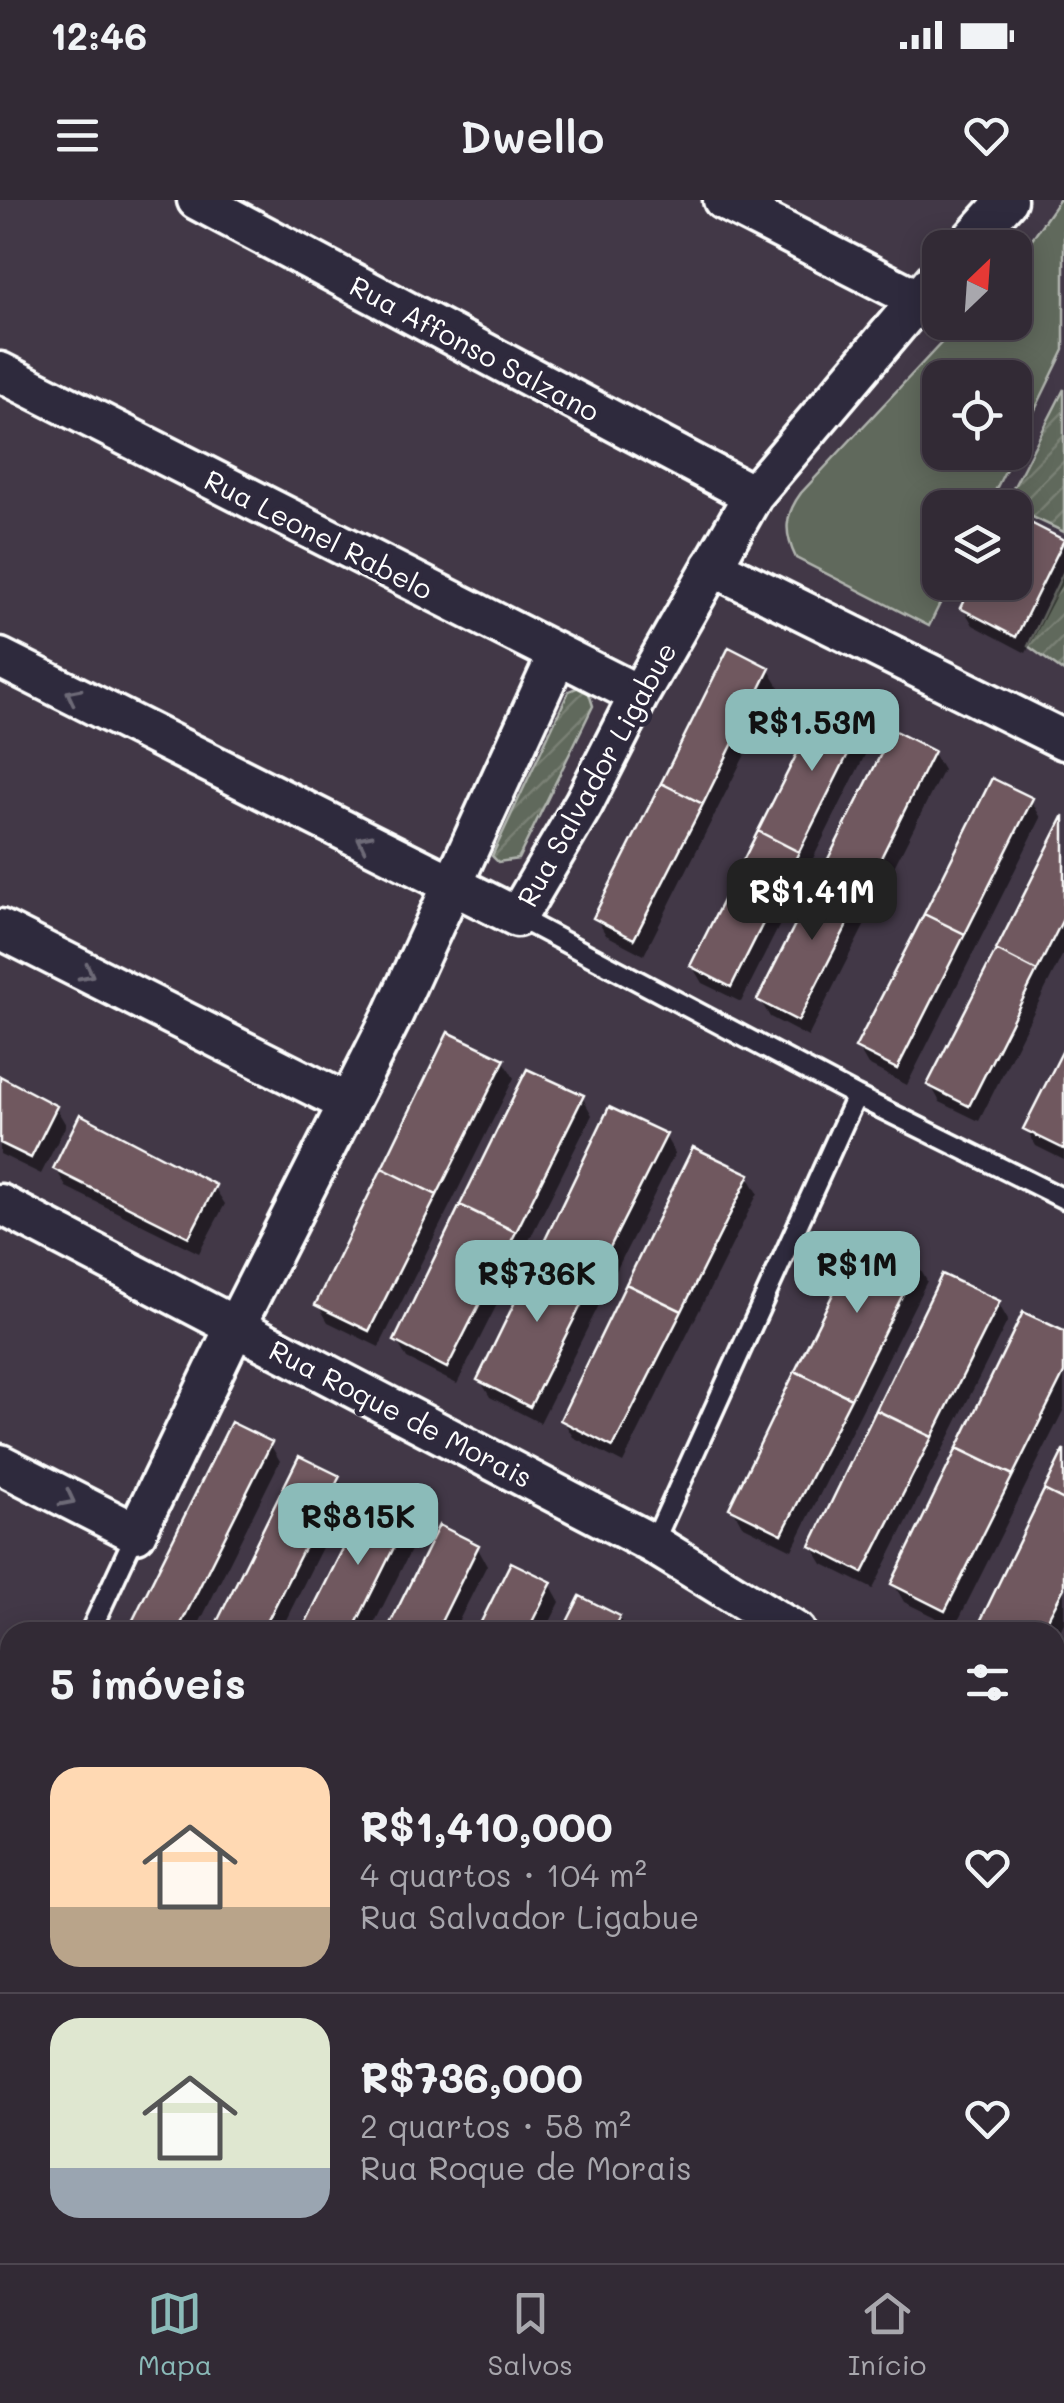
<!DOCTYPE html>
<html lang="pt">
<meta charset="utf-8">
<style>
:root{--surface:#322a35;--page:#3d3641;--text:#f1f3f6;--muted:#a8a7ad;--line:#4d4650;--accent:#8bbbb9}
body{margin:0;font-family:Mali,sans-serif;background:var(--page);color:var(--text);height:100vh;display:flex;flex-direction:column;font-size:38px;white-space:nowrap}
*{box-sizing:border-box;margin:0}
p{font-size:32px;color:var(--muted)}
.icon{flex:none;width:55px;height:55px;fill:none;stroke:currentColor;stroke-width:2;stroke-linecap:round;stroke-linejoin:round}
.map{position:relative;flex:1;overflow:hidden}
.side{position:absolute;left:0px;top:1422px;width:1065px;height:642px;display:flex;flex-direction:column;background:var(--surface);border-radius:30px 30px 0 0;box-shadow:0 5px 25px #0003,0 0 0 2px var(--line)}
.side>*{flex:none}
.needle{width:65px;rotate:25deg}
.buttons{position:absolute;left:922px;top:30px;display:grid;gap:20px}
.buttons a{display:grid;place-items:center;width:110px;height:110px;border-radius:20px;background:var(--surface);box-shadow:0 5px 25px #0003,0 0 0 2px var(--line);font-size:50px}
.price{position:absolute;translate:-50% -85px;padding:0 22px;border-radius:20px;background:var(--accent);color:#111;font-size:32px;line-height:65px;filter:drop-shadow(0 2px 5px #0008)}
.price::after{content:'';position:absolute;left:50%;top:60px;width:30px;height:22px;margin-left:-15px;background:inherit;clip-path:polygon(0 0,100% 0,50% 100%)}
.price.current{background:#222;color:#fff}
ul{padding:0;list-style:none}
li{display:flex;align-items:center;gap:30px;height:250px;padding:0 50px}
li+li{border-top:2px solid var(--line)}
li span{display:grid;place-items:center;flex:none;width:280px;height:200px;border-radius:30px;color:#555}
li>.icon{margin-inline-start:auto}
span .icon{width:120px;height:120px;fill:#fffc;stroke-width:1}
li b{font-size:42px}
h2{display:flex;justify-content:space-between;align-items:center;height:120px;padding:0 50px;font-size:42px}
.status{display:flex;justify-content:space-between;align-items:center;height:70px;padding:0 50px;background:var(--surface);direction:ltr}
.status svg{height:28px;fill:currentColor}
header{display:flex;justify-content:space-between;align-items:center;height:130px;padding:0 50px;background:var(--surface);font-size:45px;font-weight:600}
.menu{display:flex;justify-content:space-around;align-items:center;height:140px;border-top:2px solid var(--line);background:var(--surface);font-size:28px;color:var(--muted)}
.menu a{display:grid;justify-items:center;gap:5px}
.menu .current{color:var(--accent)}
.map>svg:first-child{display:block}
.park{fill:#61695c;stroke:#b0b4ae;stroke-width:2.5}
.garden{fill:url(#garden-furrows);stroke:#b0b4ae;stroke-width:2.5}
.shadow{fill:#0007}
.building{fill:#6f595e;stroke:#fff;stroke-width:2.5}
.lines{fill:none;stroke-linecap:round;stroke-linejoin:round}
.lane-casing{stroke:#fff;stroke-width:25}
.street-casing{stroke:#fff;stroke-width:45}
.secondary-casing{stroke:#fff;stroke-width:60}
.lane{stroke:#2f2a3d;stroke-width:18}
.street{stroke:#2f2a3d;stroke-width:38}
.secondary{stroke:#2f2a3d;stroke-width:52}
.oneway{stroke:#6d6a77}
.labels{text-anchor:middle;dominant-baseline:central;stroke-width:9;stroke-linejoin:round;paint-order:stroke}
.street-label{font-size:28px;fill:#fff;stroke:#2f2a3d}
</style>
<div class="status"><b>12:46</b><svg viewBox="0 0 49 12"><path d="M0 12V9h3v3zM5 12V6h3v6zM10 12V3h3v9zM15 12V0h3v12zM26 1h20v11H26zM47 4h2v5h-2z"/></svg></div>
<header><svg class="icon" aria-label="menu" viewBox="0 0 24 24"><path d="M4 6h16M4 12h16M4 18h16"/></svg>Dwello<svg class="icon" aria-label="heart" viewBox="0 0 24 24"><path d="M12 20l-8-8c-3-5 5-10 8-4 3-6 11-1 8 4z"/></svg></header>
<div class="map">
<svg width="1064" height="2063" viewBox="0 0 1064 2063">
<defs>
<pattern id="garden-furrows" width="10" height="10" patternUnits="userSpaceOnUse" patternTransform="scale(2.5)"><rect width="10" height="10" fill="#61695c"/><path d="M-1 1l2-2M0 10L10 0M9 11l2-2" fill="none" stroke="#798074"/></pattern>
</defs>
<rect width="100%" height="100%" fill="#423847"/>
<filter id="ink" filterUnits="userSpaceOnUse"><feTurbulence type="fractalNoise" baseFrequency=".01" numOctaves="2"/><feDisplacementMap in="SourceGraphic" scale="20" xChannelSelector="R" yChannelSelector="G"/><feConvolveMatrix kernelMatrix="1 2 1 2 8 2 1 2 1" color-interpolation-filters="sRGB"/></filter>
<g filter="url(#ink)">
<path class="park" d="M1059 0H1064V150L1015 251V178H940V252L1014 253 987 307 940 308V382L950 383 929 426 796 358C784 333 784 316 801 293L960 123 1015 122V63Z"/>
<path class="garden" d="M1064 189V332L1005 304Z
M1064 371V472L1028 446Z
M586 484 593 506 518 659 498 662 492 656 569 491Z"/>
<path class="shadow" d="M1015 317 1064 342V380L1026 453 973 425 963 408 1015 382Z
M769 470 779 487 644 755 606 735 596 718Z
M865 518 875 535 741 802 702 783 692 766Z
M933 553 943 570 808 837 770 817 760 800Z
M1031 600 1041 618 907 885 868 865 858 848Z
M1064 620V752L979 921 940 902 930 884Z
M1064 853V960L1036 946 1026 928Z
M504 861 514 878 379 1147 328 1122 318 1105Z
M0 879 56 908 66 925 41 974 0 954Z
M582 897 592 915 457 1184 407 1159 397 1141Z
M665 936 675 953 540 1223 490 1197 480 1180Z
M56 969 214 987 225 1004 199 1053 66 987Z
M748 976 758 993 623 1263 573 1237 563 1220Z
M917 1064 927 1081 792 1350 742 1325 732 1307Z
M998 1103 1008 1120 873 1389 823 1364 812 1346Z
M1064 1134V1209L955 1427 904 1402 894 1384Z
M232 1225 270 1244 280 1261 195 1432H129Z
M1064 1255V1423L1055 1441V1432H985L981 1426Z
M300 1259 338 1278 348 1295 280 1432H214Z
M372 1296 409 1314 420 1332 370 1432H304Z
M440 1329 477 1347 487 1365 453 1432H388Z
M512 1366 550 1384 560 1402 545 1432H479Z
M581 1400 619 1418 627 1432H565Z
M1064 1459V1546L1055 1541V1478Z"/>
<path class="building" d="M1015 315 1064 340 1016 437 960 408 973 382H1015Z
M729 447 770 468 703 604 661 583Z
M826 496 867 516 799 652 758 631Z
M893 530 934 551 867 686 825 665Z
M992 578 1033 598 965 734 924 714Z
M661 583 703 604 634 739 593 718Z
M1064 615V717L1037 771 996 750Z
M758 631 799 652 731 787 690 766Z
M825 665 867 686 798 821 757 800Z
M924 714 965 734 897 869 855 848Z
M996 750 1037 771 969 906 927 885Z
M448 832 505 859 437 995 382 968Z
M1064 848V949L1023 929Z
M527 869 584 895 516 1032 460 1005Z
M0 876 57 906 31 958 0 943Z
M609 907 667 934 598 1071 543 1044Z
M80 914 216 985 189 1037 53 969Z
M693 947 750 974 682 1111 626 1084Z
M382 968 437 995 369 1131 315 1105Z
M460 1005 516 1032 447 1168 394 1141Z
M862 1035 919 1062 851 1198 795 1171Z
M543 1044 598 1071 530 1207 477 1180Z
M942 1074 1000 1101 932 1237 876 1210Z
M626 1084 682 1111 613 1247 560 1220Z
M1023 1112 1064 1131V1173L1013 1275 957 1248Z
M795 1171 851 1198 782 1334 729 1308Z
M876 1210 932 1237 863 1373 810 1346Z
M231 1222 272 1242 177 1432H127Z
M957 1248 1013 1275 945 1411 891 1384Z
M1064 1249V1300L1044 1290Z
M299 1256 340 1276 262 1432H212Z
M1044 1290 1064 1300V1388L1041 1432H991L978 1426Z
M371 1293 411 1313 352 1432H301Z
M439 1325 479 1345 436 1432H386Z
M511 1362 552 1382 527 1432H476Z
M580 1396 620 1416 612 1432H562Z
M1064 1454V1535L1055 1530V1472Z"/>
<g class="lines">
<defs>
<path id="lane" d="M517 717 856 896 1064 999
M653 1344 856 896
M90 1432 136 1333"/>
<path id="street" d="M197 0 753 295
M723 0 917 99
M964 48 1007 0
M0 172 639 495
M712 366 1064 540
M0 458 517 717 584 603 639 495 753 295 940 74
M0 729 347 903
M0 1004 653 1344 796 1432
M0 1264 136 1333 235 1127 393 815 557 456
M1055 1603 1064 1609
M32 2063 37 2055
M417 2063V2055"/>
<path id="secondary" d="M0 1790 10 1795
M516 2055 532 2063"/>
</defs>
<use href="#lane" class="lane-casing"/>
<use href="#street" class="street-casing"/>
<use href="#secondary" class="secondary-casing"/>
<use href="#lane" class="lane"/>
<use href="#street" class="street"/>
<use href="#secondary" class="secondary"/>
</g>
<defs><path id="oneway-chevron" d="M-2-3.5L2.5 0L-2 3.5" fill="none" stroke-width="1.6" stroke-linecap="round" stroke-linejoin="round" transform="scale(2.5)"/></defs>
<g class="oneway">
<use href="#oneway-chevron" transform="translate(73 495) rotate(-153)"/>
<use href="#oneway-chevron" transform="translate(364 641) rotate(-153)"/>
<use href="#oneway-chevron" transform="translate(87 773) rotate(27)"/>
<use href="#oneway-chevron" transform="translate(68 1299) rotate(27)"/>
</g>
</g>
<g class="labels">
<g class="street-label">
<text transform="translate(475 148) rotate(28)">Rua Affonso Salzano</text>
<text transform="translate(319 334) rotate(27)">Rua Leonel Rabelo</text>
<text transform="translate(596 574) rotate(-61)">Rua Salvador Ligabue</text>
<text transform="translate(401 1213) rotate(27)">Rua Roque de Morais</text>
</g>
</g>
</svg>
<div class="buttons">
<a><svg class="needle" viewBox="-14 -14 28 28"><path d="M0-13l5 13h-10z" fill="#e53935"/><path d="M0 13l5-13h-10z" fill="#a8a7ad"/></svg></a>
<a><svg class="icon" aria-label="locate" viewBox="0 0 24 24"><circle cx="12" cy="12" r="6"/><path d="M12 2v4M12 18v4M2 12h4M18 12h4"/></svg></a>
<a><svg class="icon" aria-label="layers" viewBox="0 0 24 24"><path d="M12 4l9 5-9 5-9-5zM3 14l9 5 9-5"/></svg></a>
</div>
<b class="price" style="left:812px;top:574px">R$1.53M</b>
<b class="price current" style="left:812px;top:743px">R$1.41M</b>
<b class="price" style="left:857px;top:1116px">R$1M</b>
<b class="price" style="left:537px;top:1125px">R$736K</b>
<b class="price" style="left:358px;top:1368px">R$815K</b>
<section class="side">
<h2>5 imóveis<svg class="icon" aria-label="filters" viewBox="0 0 24 24"><path d="M4 7h16M4 17h16"/><circle cx="9" cy="7" r="2"/><circle cx="15" cy="17" r="2"/></svg></h2>
<ul>
<li><span style="background:linear-gradient(#ffd9b3 70%,#b9a48a 0)"><svg class="icon" aria-label="home" viewBox="0 0 24 24"><path d="M3 11l9-7 9 7M6 9v11h12V9"/></svg></span><div><b>R$1,410,000</b><p>4 quartos · 104 m²</p><p>Rua Salvador Ligabue</p></div><svg class="icon" aria-label="heart" viewBox="0 0 24 24"><path d="M12 20l-8-8c-3-5 5-10 8-4 3-6 11-1 8 4z"/></svg></li>
<li><span style="background:linear-gradient(#dfe7d0 75%,#9aa5b1 0)"><svg class="icon" aria-label="home" viewBox="0 0 24 24"><path d="M3 11l9-7 9 7M6 9v11h12V9"/></svg></span><div><b>R$736,000</b><p>2 quartos · 58 m²</p><p>Rua Roque de Morais</p></div><svg class="icon" aria-label="heart" viewBox="0 0 24 24"><path d="M12 20l-8-8c-3-5 5-10 8-4 3-6 11-1 8 4z"/></svg></li>
</ul>
</section>
</div>
<nav class="menu">
<a class="current"><svg class="icon" aria-label="map" viewBox="0 0 24 24"><path d="M3 6l6-2 6 2 6-2v14l-6 2-6-2-6 2zM9 4v14M15 6v14"/></svg>Mapa</a>
<a><svg class="icon" aria-label="saved" viewBox="0 0 24 24"><path d="M7 4h10v16l-5-4-5 4z"/></svg>Salvos</a>
<a><svg class="icon" aria-label="home" viewBox="0 0 24 24"><path d="M3 11l9-7 9 7M6 9v11h12V9"/></svg>Início</a>
</nav>
